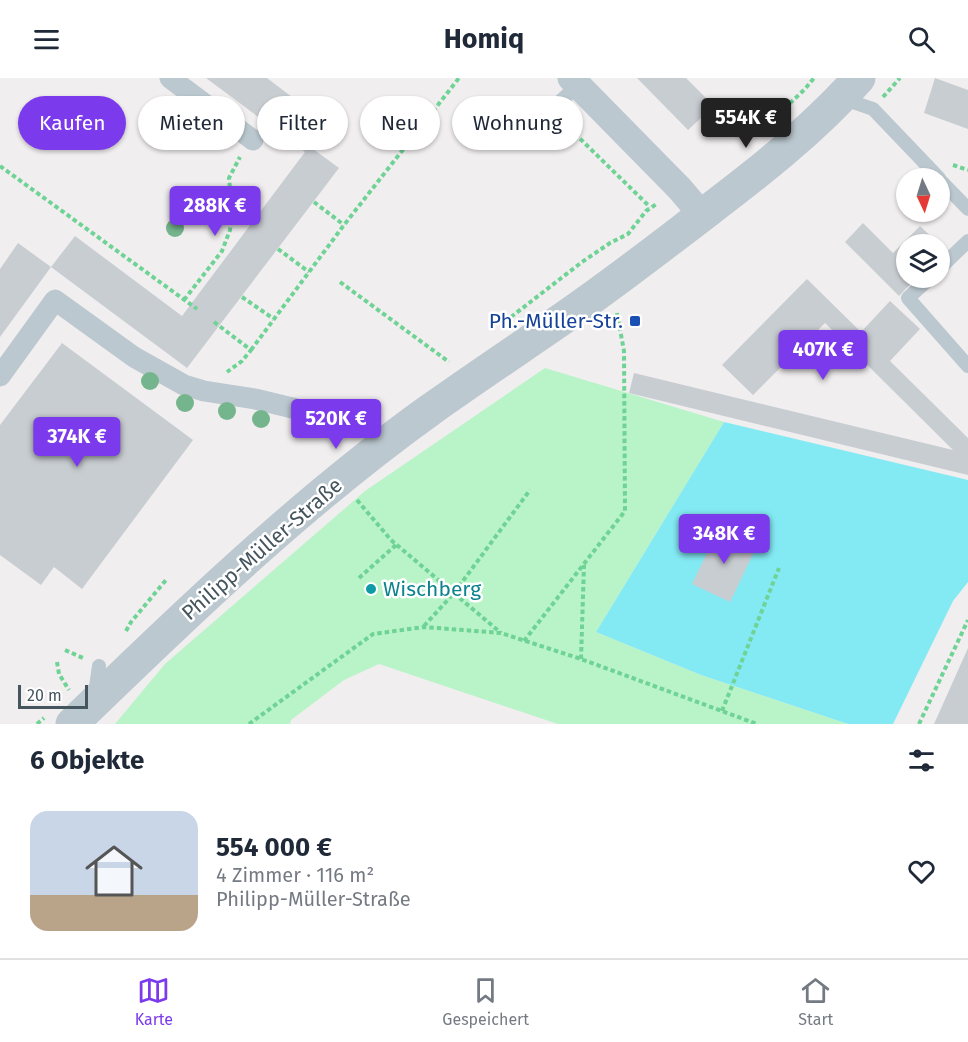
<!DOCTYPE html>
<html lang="de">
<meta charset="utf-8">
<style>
:root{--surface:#fff;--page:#f2f2f3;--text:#1f2937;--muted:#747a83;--line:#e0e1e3;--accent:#7c3aed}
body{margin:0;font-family:"Fira Sans",sans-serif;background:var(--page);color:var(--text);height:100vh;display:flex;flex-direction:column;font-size:22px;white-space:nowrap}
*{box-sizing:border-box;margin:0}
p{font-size:20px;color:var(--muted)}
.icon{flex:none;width:33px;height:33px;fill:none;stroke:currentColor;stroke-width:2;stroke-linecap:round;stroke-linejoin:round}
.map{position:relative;height:646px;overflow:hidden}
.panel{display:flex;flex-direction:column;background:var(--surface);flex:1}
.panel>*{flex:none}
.guide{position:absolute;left:18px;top:18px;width:600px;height:54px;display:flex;gap:12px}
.needle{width:39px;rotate:176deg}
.fabs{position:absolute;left:896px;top:90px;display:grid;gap:12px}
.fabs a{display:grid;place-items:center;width:54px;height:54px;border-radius:50%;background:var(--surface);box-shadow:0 2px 4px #0004;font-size:30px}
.scale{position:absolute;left:18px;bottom:15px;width:70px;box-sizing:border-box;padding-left:6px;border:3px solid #45555e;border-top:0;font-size:16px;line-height:21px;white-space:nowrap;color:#45555e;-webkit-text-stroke:4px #fff;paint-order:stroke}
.price{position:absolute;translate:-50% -51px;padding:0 14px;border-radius:6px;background:var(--accent);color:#fff;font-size:20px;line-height:39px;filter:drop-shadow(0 2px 3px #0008)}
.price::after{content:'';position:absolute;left:50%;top:36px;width:18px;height:14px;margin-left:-9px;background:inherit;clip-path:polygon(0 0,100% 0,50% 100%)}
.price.current{background:#222;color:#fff}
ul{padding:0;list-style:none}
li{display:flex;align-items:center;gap:18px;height:150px;padding:0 30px}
li span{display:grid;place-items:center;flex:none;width:168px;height:120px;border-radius:18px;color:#555}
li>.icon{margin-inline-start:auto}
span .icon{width:72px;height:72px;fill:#fffc;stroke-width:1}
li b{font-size:26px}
h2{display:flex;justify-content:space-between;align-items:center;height:72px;padding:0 30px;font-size:26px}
.pill{padding:0 21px;border-radius:27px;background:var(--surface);box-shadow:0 2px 4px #0004;font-size:21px;line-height:54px}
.pill.current{background:var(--accent);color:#fff}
header{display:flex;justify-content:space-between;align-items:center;height:78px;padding:0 30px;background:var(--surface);font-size:27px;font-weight:700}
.tab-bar{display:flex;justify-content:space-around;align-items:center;height:84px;border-top:2px solid var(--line);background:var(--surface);font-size:16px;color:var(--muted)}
.tab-bar a{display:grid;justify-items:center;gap:3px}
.tab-bar .current{color:var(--accent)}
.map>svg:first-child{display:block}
.green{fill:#b9f3c8}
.water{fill:#83eaf3}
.building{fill:#c8cdd2}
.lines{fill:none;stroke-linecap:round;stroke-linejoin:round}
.path{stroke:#6ed395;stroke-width:4;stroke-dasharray:4.5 3;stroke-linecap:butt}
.service{stroke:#bbc8cf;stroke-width:14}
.pedestrian{stroke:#bbc8cf;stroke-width:21}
.minor{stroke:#bbc8cf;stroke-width:27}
.tertiary{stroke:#bbc8cf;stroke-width:33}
.tree{fill:#75b58d}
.transit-dot{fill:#1a4fb4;stroke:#fff;stroke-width:2}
.culture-dot{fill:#0f9aa8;stroke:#fff;stroke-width:2}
.labels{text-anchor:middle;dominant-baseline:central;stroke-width:5;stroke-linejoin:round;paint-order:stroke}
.transit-label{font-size:21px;fill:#164399;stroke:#fff;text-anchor:end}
.street-label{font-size:21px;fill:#45555e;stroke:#fff}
.culture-label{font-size:21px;fill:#0d838f;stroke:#fff;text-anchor:start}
</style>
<header><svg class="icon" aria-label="menu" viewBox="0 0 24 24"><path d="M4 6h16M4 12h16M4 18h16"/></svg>Homiq<svg class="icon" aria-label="search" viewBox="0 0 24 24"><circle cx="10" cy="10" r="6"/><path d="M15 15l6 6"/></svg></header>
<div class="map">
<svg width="968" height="646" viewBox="0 0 968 646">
<rect width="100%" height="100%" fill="#f1eeef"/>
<path class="green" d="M545 290 724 344 596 554 701 597 848 646H558L379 586 344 602 291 642 290 646H115L165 586 365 413Z"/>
<path class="water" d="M724 344 968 402V504L953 523 893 646H848L701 597 596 554Z"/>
<path class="building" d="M206 0H267L326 45 309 68 339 90 187 290 51 189 75 158 182 238 305 74Z
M637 0H686L714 28 688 52Z
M935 0 968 12V51L924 35Z
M863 145 893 175 920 148 939 166H906V200H916L899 218 845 164Z
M18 165 51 189 0 259V191Z
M807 201 861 254 890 223 920 251 890 283 968 360V397L629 315 634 295 953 372 825 245 753 317 722 287Z
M62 265 193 362 82 511 54 489 41 507 0 477V347Z
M719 450 757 468 730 524 692 506Z
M968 570V646H934Z"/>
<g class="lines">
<path class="path" d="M883 19 900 0
M564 45 650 129
M768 46 805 11 814 0
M953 87 968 92
M0 88 197 231
M314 124 344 147
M278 171 309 194
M340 204 449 284
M242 219 274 241
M184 222 222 173 230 152 232 132 229 100 240 79
M511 239 582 184 610 165 628 156 646 133 658 125
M214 244 251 272 242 283 227 294
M251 272 344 147 459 0
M357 422 391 462 501 555
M359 500 397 466
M424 548 454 515 530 412
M126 553 131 544 166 502
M524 563 625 433 624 273 617 235
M65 572 83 580
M581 581 584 487
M57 584 59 596 69 612
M722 633 779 490
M37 646 44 640
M249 646 373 556 424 549 501 555 581 581 757 646
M919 646 968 542"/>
<path class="service" d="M841 20 873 31 939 100
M526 60 551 32 578 7
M939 101 968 131
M939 191 968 163
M930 200 908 220 968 288
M95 616 99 588"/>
<path class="pedestrian" d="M170 0 253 62
M0 298 55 222 134 279 184 307 204 313 255 321 309 334"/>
<path class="minor" d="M571 0 680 111 702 137"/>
<path class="tertiary" d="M72 646C184 537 303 423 430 332 475 300 520 270 565 239 613 206 659 170 705 135 759 94 814 51 859 0"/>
</g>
<g class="tree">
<circle cx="239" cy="118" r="9"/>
<circle cx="175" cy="150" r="9"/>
<circle cx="150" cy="303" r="9"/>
<circle cx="185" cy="325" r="9"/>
<circle cx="227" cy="333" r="9"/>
<circle cx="261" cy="341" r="9"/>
</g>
<rect class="transit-dot" x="629" y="237" width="12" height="12" rx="3"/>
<circle class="culture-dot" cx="371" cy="511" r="6"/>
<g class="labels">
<g class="transit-label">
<text x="623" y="243">Ph.-Müller-Str.</text>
</g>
<g class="street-label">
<text transform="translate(262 471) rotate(-41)">Philipp-Müller-Straße</text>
</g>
<g class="culture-label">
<text x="383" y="511">Wischberg</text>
</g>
</g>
</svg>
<div class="fabs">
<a><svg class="needle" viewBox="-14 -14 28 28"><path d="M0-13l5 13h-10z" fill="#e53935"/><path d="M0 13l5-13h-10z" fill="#747a83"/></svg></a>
<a><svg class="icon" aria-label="layers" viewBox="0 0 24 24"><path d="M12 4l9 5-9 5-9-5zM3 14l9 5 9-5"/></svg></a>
</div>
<div class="scale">20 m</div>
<b class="price current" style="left:746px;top:71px">554K €</b>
<b class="price" style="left:215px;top:159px">288K €</b>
<b class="price" style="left:823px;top:303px">407K €</b>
<b class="price" style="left:336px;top:372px">520K €</b>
<b class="price" style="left:77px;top:390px">374K €</b>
<b class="price" style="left:724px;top:487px">348K €</b>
<div class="guide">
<a class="pill current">Kaufen</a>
<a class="pill">Mieten</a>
<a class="pill">Filter</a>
<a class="pill">Neu</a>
<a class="pill">Wohnung</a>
</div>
</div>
<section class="panel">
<h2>6 Objekte<svg class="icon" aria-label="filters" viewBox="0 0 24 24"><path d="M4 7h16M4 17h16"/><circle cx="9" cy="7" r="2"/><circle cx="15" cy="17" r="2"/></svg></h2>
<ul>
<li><span style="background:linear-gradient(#c9d6e8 70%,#b9a48a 0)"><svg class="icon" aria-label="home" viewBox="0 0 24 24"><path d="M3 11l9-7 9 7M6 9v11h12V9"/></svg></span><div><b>554 000 €</b><p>4 Zimmer · 116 m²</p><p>Philipp-Müller-Straße</p></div><svg class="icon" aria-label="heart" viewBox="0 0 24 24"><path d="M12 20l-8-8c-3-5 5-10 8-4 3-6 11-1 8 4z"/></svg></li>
</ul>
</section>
<nav class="tab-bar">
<a class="current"><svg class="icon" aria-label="map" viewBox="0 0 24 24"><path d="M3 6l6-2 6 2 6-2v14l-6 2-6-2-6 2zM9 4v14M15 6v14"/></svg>Karte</a>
<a><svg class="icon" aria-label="saved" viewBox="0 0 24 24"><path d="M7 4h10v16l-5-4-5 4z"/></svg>Gespeichert</a>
<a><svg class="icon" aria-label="home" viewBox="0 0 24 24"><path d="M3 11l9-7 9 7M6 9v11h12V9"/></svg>Start</a>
</nav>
